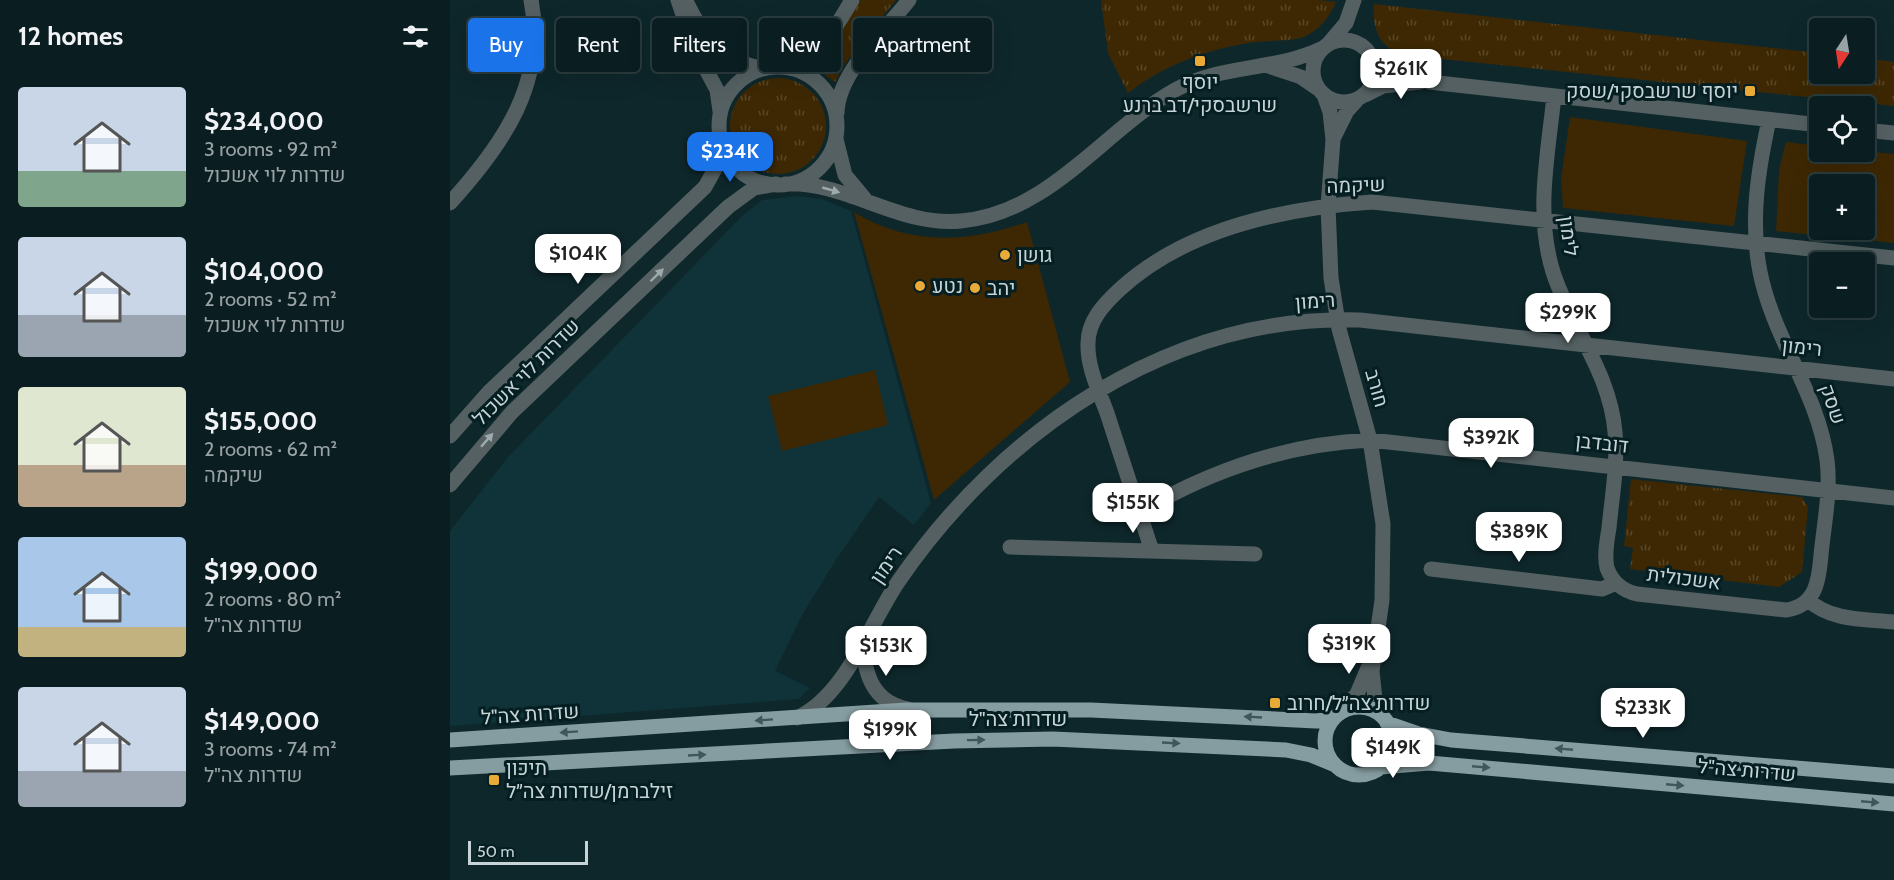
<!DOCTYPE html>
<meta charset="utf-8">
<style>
:root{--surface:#0a1d20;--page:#132629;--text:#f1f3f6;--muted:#99a2a5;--line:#2a3b3e;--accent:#1a73e8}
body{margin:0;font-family:Cabin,Heebo,sans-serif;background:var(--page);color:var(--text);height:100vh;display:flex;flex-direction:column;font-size:22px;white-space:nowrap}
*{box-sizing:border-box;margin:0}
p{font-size:20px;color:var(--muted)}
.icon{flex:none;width:33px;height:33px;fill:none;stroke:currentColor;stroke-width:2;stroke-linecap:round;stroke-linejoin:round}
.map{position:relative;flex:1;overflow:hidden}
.panel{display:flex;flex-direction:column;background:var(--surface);width:450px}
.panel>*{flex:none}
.guide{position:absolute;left:18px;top:18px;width:570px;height:54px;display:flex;gap:12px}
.needle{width:39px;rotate:192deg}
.controls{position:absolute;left:1359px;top:18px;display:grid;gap:12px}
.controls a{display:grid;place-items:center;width:66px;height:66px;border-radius:6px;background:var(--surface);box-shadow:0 6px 24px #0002,0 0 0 2px var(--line);font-size:30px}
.scale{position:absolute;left:18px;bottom:15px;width:120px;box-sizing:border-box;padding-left:6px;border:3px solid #c6d4d7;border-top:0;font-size:16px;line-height:21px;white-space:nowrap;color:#c6d4d7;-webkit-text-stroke:4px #041e21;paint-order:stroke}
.price{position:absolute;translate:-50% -51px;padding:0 14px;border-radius:12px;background:#fff;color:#222;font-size:20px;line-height:39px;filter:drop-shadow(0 2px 3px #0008)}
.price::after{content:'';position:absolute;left:50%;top:36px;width:18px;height:14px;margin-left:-9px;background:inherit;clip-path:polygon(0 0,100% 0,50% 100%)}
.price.current{background:var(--accent);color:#fff}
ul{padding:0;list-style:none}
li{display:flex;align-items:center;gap:18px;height:150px;padding:0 18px}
li span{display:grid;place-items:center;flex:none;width:168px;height:120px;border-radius:6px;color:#555}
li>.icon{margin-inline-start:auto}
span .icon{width:72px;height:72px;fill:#fffc;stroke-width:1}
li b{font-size:26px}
h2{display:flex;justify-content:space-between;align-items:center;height:72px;padding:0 18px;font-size:26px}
.chip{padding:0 21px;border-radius:6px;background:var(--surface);box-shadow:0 6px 24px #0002,0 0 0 2px var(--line);font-size:21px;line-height:54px}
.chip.current{background:var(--accent);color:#fff}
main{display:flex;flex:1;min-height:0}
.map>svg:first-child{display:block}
.built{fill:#0f3339}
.green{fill:#3d2803;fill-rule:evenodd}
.park{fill:url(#park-tufts)}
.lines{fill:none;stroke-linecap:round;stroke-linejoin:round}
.minor{stroke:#546062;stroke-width:15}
.major{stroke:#859ca0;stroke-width:15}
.oneway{fill:#9eabae}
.oneway2{fill:#3e575a}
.poi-dot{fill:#e9aa38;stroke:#041e21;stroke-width:2}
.labels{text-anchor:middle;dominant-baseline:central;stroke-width:6;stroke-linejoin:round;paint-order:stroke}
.poi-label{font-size:20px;fill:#c6d4d7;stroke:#041e21;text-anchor:start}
.street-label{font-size:20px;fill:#c6d4d7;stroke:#041e21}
</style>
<main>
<section class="panel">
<h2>12 homes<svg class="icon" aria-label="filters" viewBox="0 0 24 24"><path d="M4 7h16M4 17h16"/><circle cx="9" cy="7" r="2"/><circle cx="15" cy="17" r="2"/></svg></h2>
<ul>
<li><span style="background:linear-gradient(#c9d6e8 70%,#7fa58c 0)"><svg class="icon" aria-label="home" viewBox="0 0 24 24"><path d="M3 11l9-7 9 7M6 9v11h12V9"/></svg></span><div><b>$234,000</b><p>3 rooms · 92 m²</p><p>שדרות לוי אשכול</p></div></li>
<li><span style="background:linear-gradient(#c9d6e8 65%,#9aa5b1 0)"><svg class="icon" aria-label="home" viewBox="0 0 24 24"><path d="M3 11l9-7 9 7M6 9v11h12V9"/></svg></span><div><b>$104,000</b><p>2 rooms · 52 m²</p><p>שדרות לוי אשכול</p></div></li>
<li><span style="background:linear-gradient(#dfe7d0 65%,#b9a48a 0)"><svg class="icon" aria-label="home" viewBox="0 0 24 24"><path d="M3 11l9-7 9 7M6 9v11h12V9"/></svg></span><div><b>$155,000</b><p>2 rooms · 62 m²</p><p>שיקמה</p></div></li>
<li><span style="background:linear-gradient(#a9c7e8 75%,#c2b280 0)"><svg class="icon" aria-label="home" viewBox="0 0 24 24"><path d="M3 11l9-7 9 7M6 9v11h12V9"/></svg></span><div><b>$199,000</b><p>2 rooms · 80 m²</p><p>שדרות צה&quot;ל</p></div></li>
<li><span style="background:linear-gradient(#c9d6e8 70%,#9aa5b1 0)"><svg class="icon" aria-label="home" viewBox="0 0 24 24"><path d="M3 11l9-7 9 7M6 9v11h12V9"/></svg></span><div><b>$149,000</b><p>3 rooms · 74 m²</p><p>שדרות צה&quot;ל</p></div></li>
</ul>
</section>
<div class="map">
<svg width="1444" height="880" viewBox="0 0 1444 880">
<defs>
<pattern id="park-tufts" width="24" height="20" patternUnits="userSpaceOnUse" patternTransform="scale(1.5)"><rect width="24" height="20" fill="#3d2803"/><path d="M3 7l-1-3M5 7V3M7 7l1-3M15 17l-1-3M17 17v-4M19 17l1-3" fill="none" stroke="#584627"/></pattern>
</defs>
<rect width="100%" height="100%" fill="#0e272b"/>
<path class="built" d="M349 196 372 199 401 211 481 503 464 525 429 497 384 563 352 615 325 671 360 688 349 699 0 726V531L58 457 292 216 312 200Z"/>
<path class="green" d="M1120 117 1297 141 1284 226 1113 208 1111 179Z
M1336 142 1369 146 1370 152 1415 151 1444 154V243L1326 231 1329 170ZM1370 184H1414V230H1370Z
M404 212C459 246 518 243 577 222L620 382 484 500Z
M425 370 438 425 332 451 318 396Z"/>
<path class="park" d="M411 0H446L394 65 385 82 361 65 376 54Z
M651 0H869L886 2C879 17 871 28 856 36 843 42 820 40 805 42 758 49 716 64 678 93L658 53Z
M924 4 1369 53 1370 74H1414L1415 58 1444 62V106L954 55C929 48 922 28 924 4Z
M280 126a48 48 0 1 1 96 0a48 48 0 1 1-96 0Z
M1181 479 1352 497 1358 507 1352 572 1329 587 1180 569 1183 548 1174 546Z"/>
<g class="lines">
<path class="minor" d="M228 0 244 47 267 90 270 111
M236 1C252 36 274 61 313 69
M863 71a31 31 0 1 1 62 0a31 31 0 1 1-62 0Z
M879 43 896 23 904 0
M920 54 937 68 979 82 1370 125
M334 67C369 61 385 28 402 0
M821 67 851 77 867 88
M269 126a59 59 0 1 1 118 0a59 59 0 1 1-118 0Z
M874 95 880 112 883 140 878 206 881 278 889 329 920 440 933 524 932 600 922 671 925 699 934 718
M915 95 933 86 970 82
M1104 96C1098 154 1085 214 1103 272 1121 328 1160 372 1165 432 1168 464 1162 496 1159 528 1157 540 1154 556 1157 568 1162 582 1173 591 1187 594L1336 610C1366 606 1369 580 1371 555 1374 524 1381 491 1377 460 1368 393 1323 338 1310 272 1300 221 1308 170 1319 120
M387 113C388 72 435 31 459 0
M1414 130 1444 133
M884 137 897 111 907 100
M386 139 395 175 415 199
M335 184C397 181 448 227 511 221 600 213 653 131 725 90 774 63 823 72 873 48
M0 203C53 145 97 82 81 0
M0 436 39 392 255 187 266 167 271 138
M0 485 62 412 278 207 304 188 326 184
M690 512C761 470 837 444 920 440L1444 498
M560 547 805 554
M702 551C687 505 672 459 657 413 649 391 637 367 638 343 638 321 654 304 669 290 736 228 834 208 922 202L1444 258
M981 569 1152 589 1166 583
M1358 600C1381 621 1414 619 1444 622
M412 642C415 674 422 702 458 709
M890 713 907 694 918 668
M347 718C396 695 419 625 448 582 552 430 720 314 910 320L1444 379"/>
<path class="major" d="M875 741a34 34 0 1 1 68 0a34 34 0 1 1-68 0Z
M937 723 969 734 1001 740 1444 776
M0 740 456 710H641L866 721 882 719
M931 767 979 763 1444 804
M0 768 504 741 603 739 836 750 861 755 883 764"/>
</g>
<defs><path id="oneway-solid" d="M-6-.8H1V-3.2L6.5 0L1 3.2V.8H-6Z" transform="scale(1.5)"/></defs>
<g class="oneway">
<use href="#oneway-solid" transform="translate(381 190) rotate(16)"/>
<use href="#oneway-solid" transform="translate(207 275) rotate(-44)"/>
<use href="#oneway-solid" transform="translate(37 440) rotate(-49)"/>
</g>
<g class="oneway2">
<use href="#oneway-solid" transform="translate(803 717) rotate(-177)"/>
<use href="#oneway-solid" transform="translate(314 720) rotate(176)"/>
<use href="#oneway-solid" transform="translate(119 732) rotate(176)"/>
<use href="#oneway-solid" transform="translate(526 740) rotate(-1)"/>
<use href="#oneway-solid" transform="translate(721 743) rotate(3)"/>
<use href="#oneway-solid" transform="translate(1114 749) rotate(-175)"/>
<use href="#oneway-solid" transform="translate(247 755) rotate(-3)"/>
<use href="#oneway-solid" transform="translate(1031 767) rotate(5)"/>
<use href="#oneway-solid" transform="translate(1225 785) rotate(5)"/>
<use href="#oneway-solid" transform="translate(1420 802) rotate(5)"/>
</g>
<g class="poi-dot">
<rect x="744" y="55" width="12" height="12" rx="3"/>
<rect x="1294" y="85" width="12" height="12" rx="3"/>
<circle cx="555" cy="255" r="6"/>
<circle cx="470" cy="286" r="6"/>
<circle cx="525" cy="288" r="6"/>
<rect x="819" y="697" width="12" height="12" rx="3"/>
<rect x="38" y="774" width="12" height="12" rx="3"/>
</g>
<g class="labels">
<g class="poi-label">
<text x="750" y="82" text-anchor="middle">יוסף<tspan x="750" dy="23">שרשבסקי/דב ברנע</tspan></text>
<text x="1288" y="91" text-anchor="end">יוסף שרשבסקי/שסק</text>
<text x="567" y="255">גושן</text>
<text x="482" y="286">נטע</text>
<text x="537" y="288">יהב</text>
<text x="837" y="703">שדרות צה״ל/חרוב</text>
<text x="56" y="768">תיכון<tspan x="56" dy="23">זילברמן/שדרות צה״ל</tspan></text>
</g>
<g class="street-label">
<text transform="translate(906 185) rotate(-2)">שיקמה</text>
<text transform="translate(1119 236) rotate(82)">לימון</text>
<text transform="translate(865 301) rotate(-4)">רימון</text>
<text transform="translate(1352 347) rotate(6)">רימון</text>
<text transform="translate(76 372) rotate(-45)">שדרות לוי אשכול</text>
<text transform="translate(927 388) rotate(74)">חורב</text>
<text transform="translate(1383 404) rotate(71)">שסק</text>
<text transform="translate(1152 443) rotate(6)">דובדבן</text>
<text transform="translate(436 565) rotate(-56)">רימון</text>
<text transform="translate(1234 578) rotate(7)">אשכולית</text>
<text transform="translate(80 714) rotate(-4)">שדרות צה"ל</text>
<text x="568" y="719">שדרות צה"ל</text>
<text transform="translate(1297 770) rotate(5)">שדרות צה"ל</text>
</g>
</g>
</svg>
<div class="controls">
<a><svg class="needle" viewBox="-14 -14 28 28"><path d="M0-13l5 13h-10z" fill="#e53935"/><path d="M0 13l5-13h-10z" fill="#99a2a5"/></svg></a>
<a><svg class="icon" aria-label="locate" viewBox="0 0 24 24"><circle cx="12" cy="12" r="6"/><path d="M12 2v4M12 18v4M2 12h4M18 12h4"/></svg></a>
<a>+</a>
<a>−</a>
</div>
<div class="scale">50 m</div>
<b class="price" style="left:951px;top:100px">$261K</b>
<b class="price current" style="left:280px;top:183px">$234K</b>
<b class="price" style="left:128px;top:285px">$104K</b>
<b class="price" style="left:1118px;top:344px">$299K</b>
<b class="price" style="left:1041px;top:469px">$392K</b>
<b class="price" style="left:683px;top:534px">$155K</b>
<b class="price" style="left:1069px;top:563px">$389K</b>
<b class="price" style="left:899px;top:675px">$319K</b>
<b class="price" style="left:436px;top:677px">$153K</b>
<b class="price" style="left:1193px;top:739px">$233K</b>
<b class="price" style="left:440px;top:761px">$199K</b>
<b class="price" style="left:943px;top:779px">$149K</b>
<div class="guide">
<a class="chip current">Buy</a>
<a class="chip">Rent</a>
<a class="chip">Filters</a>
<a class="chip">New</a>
<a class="chip">Apartment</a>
</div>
</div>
</main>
